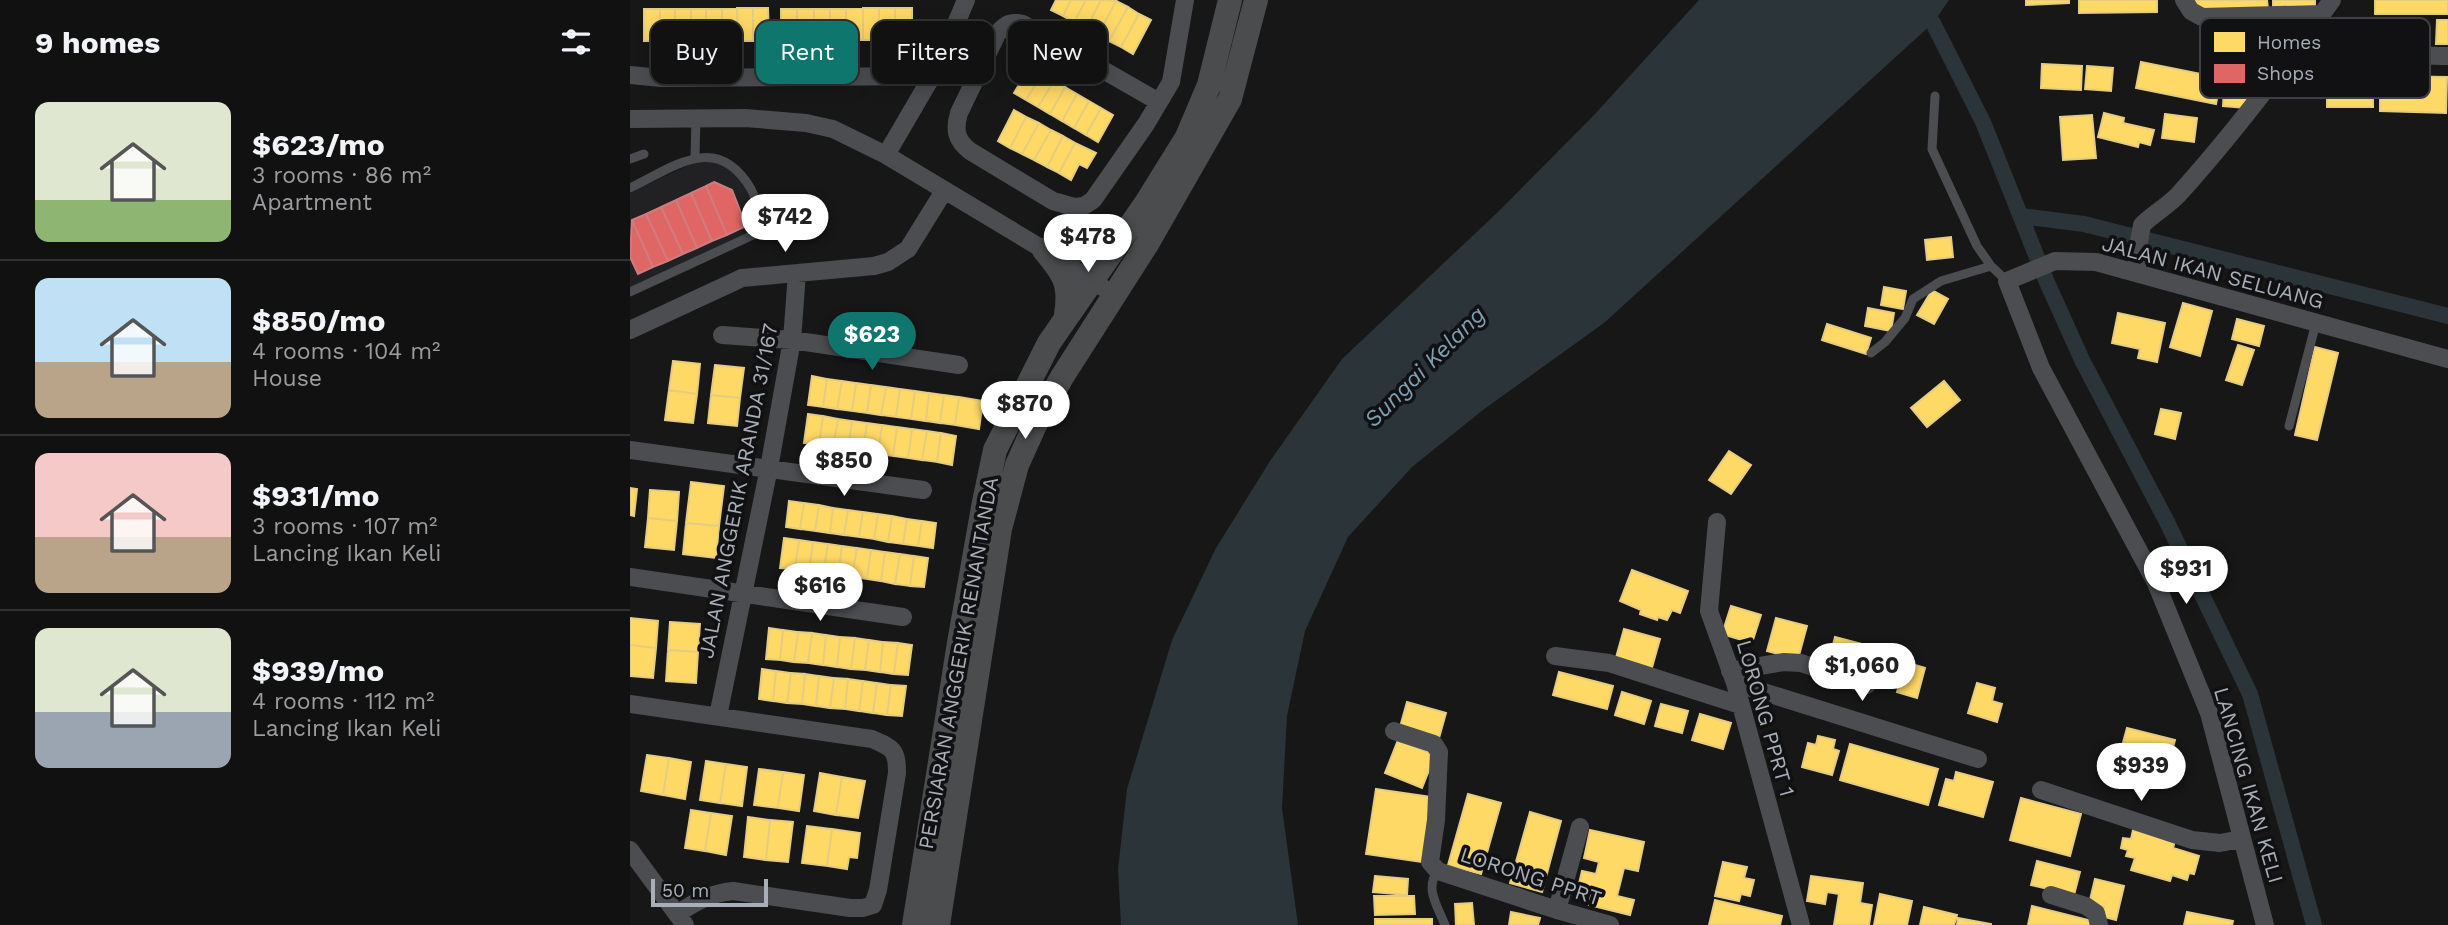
<!DOCTYPE html>
<meta charset="utf-8">
<style>
:root{--surface:#111;--page:#1e1f1f;--text:#f1f3f6;--muted:#9c9d9f;--line:#303131;--accent:#0f766e}
body{margin:0;font-family:"Work Sans",sans-serif;background:var(--page);color:var(--text);height:100vh;display:flex;flex-direction:column;font-size:26px;white-space:nowrap}
*{box-sizing:border-box;margin:0}
p{font-size:23px;color:var(--muted)}
.icon{flex:none;width:38px;height:38px;fill:none;stroke:currentColor;stroke-width:2;stroke-linecap:round;stroke-linejoin:round}
.map{position:relative;flex:1;overflow:hidden}
.side{display:flex;flex-direction:column;background:var(--surface);width:630px}
.side>*{flex:none}
.hud{position:absolute;left:21px;top:21px;width:665px;height:63px;display:flex;gap:14px}
.scale{position:absolute;left:21px;bottom:18px;width:117px;box-sizing:border-box;padding-left:7px;border:4px solid #a8afb8;border-top:0;font-size:19px;line-height:24px;white-space:nowrap;color:#a8afb8;-webkit-text-stroke:5px #111113;paint-order:stroke}
.price{position:absolute;translate:-50% -60px;padding:0 16px;border-radius:24px;background:#fff;color:#222;font-size:23px;line-height:46px;filter:drop-shadow(0 2px 4px #0008)}
.price::after{content:'';position:absolute;left:50%;top:42px;width:21px;height:16px;margin-left:-10px;background:inherit;clip-path:polygon(0 0,100% 0,50% 100%)}
.price.selected{background:var(--accent);color:#fff}
ul{padding:0;list-style:none}
li{display:flex;align-items:center;gap:21px;height:175px;padding:0 35px}
li+li{border-top:2px solid var(--line)}
li span{display:grid;place-items:center;flex:none;width:196px;height:140px;border-radius:14px;color:#555}
li>.icon{margin-inline-start:auto}
span .icon{width:84px;height:84px;fill:#fffc;stroke-width:1}
li b{font-size:30px}
h2{display:flex;justify-content:space-between;align-items:center;height:84px;padding:0 35px;font-size:30px}
.tag{padding:0 24px;border-radius:14px;background:var(--surface);box-shadow:0 4px 18px #0003,0 0 0 2px var(--line);font-size:24px;line-height:63px}
.tag.selected{background:var(--accent);color:#fff}
main{display:flex;flex:1;min-height:0}
.map>svg:first-child{display:block}
.built{fill:#212123}
.water{fill:#2a3439}
.homes{fill:#ffd966;stroke:#e5cc7f;stroke-width:2}
.shops{fill:#e06666;stroke:#cf7c7f;stroke-width:2}
.lines{fill:none;stroke-linecap:round;stroke-linejoin:round}
.canal{stroke:#2a3439;stroke-width:16}
.service{stroke:#4b4d50;stroke-width:9}
.minor{stroke:#4b4d50;stroke-width:18}
.secondary{stroke:#4a4c4e;stroke-width:24}
.labels{text-anchor:middle;dominant-baseline:central;stroke-width:7;stroke-linejoin:round;paint-order:stroke}
.street-label{font-size:21px;fill:#a8afb8;stroke:#111113}
.water-label{font-size:23px;font-style:italic;fill:#7fa0b3;stroke:#111113}
.key{fill:#111113;stroke:#3e4045;stroke-width:2}
.key-label{font-size:19px;fill:#a8afb8}
</style>
<main>
<section class="side">
<h2>9 homes<svg class="icon" aria-label="filters" viewBox="0 0 24 24"><path d="M4 7h16M4 17h16"/><circle cx="9" cy="7" r="2"/><circle cx="15" cy="17" r="2"/></svg></h2>
<ul>
<li><span style="background:linear-gradient(#dfe7d0 70%,#8fb573 0)"><svg class="icon" aria-label="home" viewBox="0 0 24 24"><path d="M3 11l9-7 9 7M6 9v11h12V9"/></svg></span><div><b>$623/mo</b><p>3 rooms · 86 m²</p><p>Apartment</p></div></li>
<li><span style="background:linear-gradient(#bfe0f5 60%,#b9a48a 0)"><svg class="icon" aria-label="home" viewBox="0 0 24 24"><path d="M3 11l9-7 9 7M6 9v11h12V9"/></svg></span><div><b>$850/mo</b><p>4 rooms · 104 m²</p><p>House</p></div></li>
<li><span style="background:linear-gradient(#f6c9c9 60%,#b9a48a 0)"><svg class="icon" aria-label="home" viewBox="0 0 24 24"><path d="M3 11l9-7 9 7M6 9v11h12V9"/></svg></span><div><b>$931/mo</b><p>3 rooms · 107 m²</p><p>Lancing Ikan Keli</p></div></li>
<li><span style="background:linear-gradient(#dfe7d0 60%,#9aa5b1 0)"><svg class="icon" aria-label="home" viewBox="0 0 24 24"><path d="M3 11l9-7 9 7M6 9v11h12V9"/></svg></span><div><b>$939/mo</b><p>4 rooms · 112 m²</p><p>Lancing Ikan Keli</p></div></li>
</ul>
</section>
<div class="map">
<svg width="1818" height="925" viewBox="0 0 1818 925">
<rect width="100%" height="100%" fill="#171717"/>
<path class="built" d="M81 161 95 166 109 178 123 201 124 220 120 233 0 287V193L65 162Z"/>
<path class="water" d="M1069 0H1319L1303 23 974 323 853 410 782 467 718 537 675 631 657 716 652 808 668 925H491L488 869 497 789 542 640 586 548 640 461 712 359 870 210 965 114Z"/>
<path class="homes" d="M426 0H441L433 16 421 10Z
M441 0H456L444 22 433 16Z
M456 0H471L456 29 444 22Z
M471 0 486 1 468 35 456 29Z
M1396 0H1439V3L1396 5Z
M1449 0H1527V12L1449 13Z
M1565 0H1637L1638 9 1565 12Z
M1643 0H1685V7L1643 9Z
M1745 0H1818V14H1745Z
M486 1 498 7 479 41 468 35Z
M498 7 509 14 491 47 479 41Z
M107 8H123V41H108Z
M107 8 108 41H92V9Z
M123 8H138L139 40 123 41Z
M233 8V40H216V9Z
M233 8H249V40H233Z
M249 8H265V40H249Z
M265 8H282V40H265Z
M14 9H30V41H14Z
M30 9H45V41H30Z
M45 9H61V41H45Z
M61 9H76V41H61Z
M76 9H92V41H76Z
M151 9H167V40H151Z
M167 9H184V40H167Z
M184 9H200V40H184Z
M200 9H216V40H200Z
M509 14 521 20 503 54 491 47Z
M1807 20H1818V44H1806Z
M1511 62 1591 78 1586 104 1506 88Z
M1412 64 1452 66 1451 90 1411 88Z
M1457 66 1483 68 1481 91 1455 89Z
M1595 66 1618 67 1616 108 1593 106Z
M400 67 412 74 396 100 384 93Z
M1697 73H1743V107H1697Z
M412 74 424 81 408 107 396 100Z
M1750 76 1817 77 1816 113 1750 111Z
M424 81 435 87 420 114 408 107Z
M435 87 447 94 432 121 420 114Z
M447 94 459 101 444 128 432 121Z
M459 101 471 108 456 135 444 128Z
M471 108 483 115 468 142 456 135Z
M384 110 396 117 380 148 368 141Z
M1474 113 1494 118 1493 123 1524 130 1520 145 1509 142 1508 147 1468 137Z
M1535 114 1567 118 1564 142 1532 138Z
M1462 115 1466 158 1433 160 1430 117Z
M396 117 409 123 392 154 380 148Z
M409 123 421 130 404 160 392 154Z
M421 130 433 136 417 167 404 160Z
M433 136 445 143 429 173 417 167Z
M445 143 466 153 457 168 449 164 441 180 429 173Z
M1321 237 1323 257 1297 260 1295 240Z
M1254 287 1276 291 1273 309 1251 305Z
M1302 290 1318 299 1304 324 1287 315Z
M1553 303 1582 311 1570 356 1540 347Z
M1238 308 1264 313 1261 331 1235 326Z
M1488 313 1535 323 1527 362 1508 358 1510 349 1482 343Z
M1607 319 1634 326 1629 346 1602 339Z
M1197 324 1241 338 1236 354 1192 340Z
M1608 345 1624 350 1612 385 1596 380Z
M1685 347 1708 353 1687 440 1665 435Z
M43 361 70 364 67 394 39 390Z
M85 365 114 368 110 398 81 395Z
M182 376 197 379 193 407 178 405Z
M197 379 212 381 207 409 193 407Z
M212 381 226 383 222 411 207 409Z
M1314 381 1330 400 1297 427 1281 408Z
M226 383 241 385 237 413 222 411Z
M241 385 256 387 251 415 237 413Z
M256 387 270 389 266 417 251 415Z
M270 389 285 391 281 419 266 417Z
M39 390 67 394 63 423 35 420Z
M285 391 299 393 296 421 281 419Z
M299 393 314 395 310 423 296 421Z
M81 395 110 398 107 426 78 423Z
M314 395 329 397 325 425 310 423Z
M329 397 353 401 349 429 325 425Z
M1531 409 1551 413 1545 439 1525 434Z
M178 414 193 416 189 445 174 443Z
M193 416 208 419 203 447 189 445Z
M208 419 222 421 218 450 203 447Z
M222 421 237 423 233 452 218 450Z
M237 423 252 425 248 454 233 452Z
M252 425 267 427 263 456 248 454Z
M267 427 282 429 278 458 263 456Z
M282 429 297 431 292 460 278 458Z
M297 431 311 433 307 462 292 460Z
M311 433 326 436 322 465 307 462Z
M1099 451 1121 465 1101 494 1079 480Z
M61 482 94 486 89 526 56 523Z
M0 488 7 489 4 516 0 515Z
M20 490 49 492 47 521 18 518Z
M159 501 174 503 170 529 156 527Z
M174 503 189 505 185 531 170 529Z
M189 505 203 508 200 533 185 531Z
M203 508 218 510 214 535 200 533Z
M218 510 233 512 229 537 214 535Z
M233 512 248 514 244 539 229 537Z
M248 514 262 516 258 542 244 539Z
M262 516 277 519 273 544 258 542Z
M18 518 47 521 44 550 15 547Z
M277 519 292 521 288 546 273 544Z
M292 521 306 523 303 548 288 546Z
M56 523 89 526 86 558 53 554Z
M154 538 169 540 165 569 150 568Z
M169 540 183 542 179 571 165 569Z
M183 542 198 544 193 574 179 571Z
M198 544 212 546 208 576 193 574Z
M212 546 227 548 222 577 208 576Z
M227 548 241 550 237 579 222 577Z
M241 550 255 552 251 581 237 579Z
M255 552 270 554 265 584 251 581Z
M270 554 284 556 280 586 265 584Z
M284 556 298 558 294 587 280 586Z
M1002 570 1058 591 1050 613 1042 610 1037 620 1028 617 1027 620 1010 614 1011 610 990 601Z
M1101 606 1131 615 1122 643 1092 634Z
M0 618 28 621 26 648 0 645Z
M1146 618 1177 626 1168 659 1137 651Z
M40 622 70 624 68 652 38 650Z
M139 628 153 630 150 660 136 659Z
M994 629 1030 639 1021 671 985 661Z
M153 630 168 632 164 662 150 660Z
M168 632 182 633 178 663 164 662Z
M182 633 196 635 193 665 178 663Z
M196 635 210 637 207 667 193 665Z
M210 637 225 638 221 669 207 667Z
M1205 637 1247 648 1239 676 1198 665Z
M225 638 239 640 235 670 221 669Z
M239 640 253 642 250 672 235 670Z
M253 642 268 643 264 674 250 672Z
M268 643 282 645 278 675 264 674Z
M0 645 26 648 23 678 0 676Z
M38 650 68 652 66 683 36 681Z
M1275 662 1295 668 1287 698 1267 692Z
M132 669 146 671 143 701 129 699Z
M146 671 161 673 157 703 143 701Z
M929 672 983 686 977 709 923 695Z
M161 673 175 674 172 704 157 703Z
M175 674 189 676 186 706 172 704Z
M189 676 204 678 200 708 186 706Z
M204 678 218 679 215 709 200 708Z
M218 679 233 681 229 711 215 709Z
M233 681 247 683 243 713 229 711Z
M247 683 261 685 257 715 243 713Z
M1347 683 1365 688 1362 701 1372 704 1367 722 1338 713Z
M261 685 276 686 272 716 257 715Z
M992 692 1021 701 1014 724 985 715Z
M777 702 816 713 809 738 770 727Z
M1031 704 1058 711 1052 733 1025 726Z
M1070 714 1101 723 1093 749 1062 740Z
M1497 728 1545 740 1533 785 1501 777 1505 761 1489 757Z
M1188 736 1205 740 1203 749 1209 751 1202 775 1172 767 1178 743 1186 745Z
M768 740 805 755 792 788 755 773Z
M1220 744 1308 769 1298 805 1210 780Z
M17 755 39 758 33 795 11 791Z
M39 758 61 762 55 799 33 795Z
M76 761 96 764 90 803 70 800Z
M96 764 117 767 112 806 90 803Z
M129 769 153 772 148 808 124 805Z
M153 772 174 775 169 811 148 808Z
M1326 772 1363 782 1353 817 1309 805 1316 779 1324 781Z
M190 773 212 777 206 815 184 811Z
M212 777 235 781 228 818 206 815Z
M746 789 802 797 793 862 736 854Z
M838 794 871 803 851 874 818 865Z
M1391 798 1451 814 1440 856 1380 840Z
M61 810 81 813 75 851 55 848Z
M900 812 931 821 912 892 880 883Z
M81 813 102 816 96 855 75 851Z
M118 817 140 820 136 860 114 857Z
M140 820 163 822 158 862 136 860Z
M177 826 202 829 197 866 172 863Z
M202 829 230 833 227 858 219 857 217 869 197 866Z
M960 830 1014 842 1008 871 994 868 987 896 1004 900 1000 915 959 905 962 891 948 888 952 871 966 874 969 862 954 858Z
M1503 830 1545 841 1543 848 1569 856 1564 874 1559 873 1557 880 1542 875 1540 881 1501 870 1505 858 1496 856 1498 850 1491 848 1493 838 1501 839Z
M1407 861 1450 872 1444 895 1401 885Z
M1093 862 1117 867 1114 878 1124 880 1120 896 1111 894 1109 901 1085 896Z
M745 876 778 879 777 895 743 892Z
M1181 876 1233 883 1230 903 1242 905 1239 925H1204L1209 894 1197 892 1195 904 1177 901Z
M1465 879 1494 886 1486 920 1471 916 1474 907 1459 904Z
M1250 894 1282 901 1277 925H1244Z
M744 896H784L785 914 745 915Z
M1085 900 1152 916 1150 925H1079Z
M842 903 844 925H826L825 904Z
M1402 906 1462 921 1461 925H1398Z
M1294 907 1327 915 1324 925H1290Z
M881 912 910 918 908 925H879Z
M1557 912 1603 921 1602 925H1554Z
M1328 918 1361 924V925H1327Z
M745 919H802V925H745Z"/>
<path class="shops" d="M84 182 102 190 116 226 97 235 76 186Z
M76 186 97 235 82 241 61 193Z
M61 193 82 241 67 248 46 200Z
M46 200 67 248 53 254 31 207Z
M31 207 53 254 38 261 16 214Z
M16 214 38 261 23 267 2 220Z
M2 220 23 267 8 274 0 257Z"/>
<g class="lines">
<path class="canal" d="M1281 0 1303 23 1353 122 1416 280 1452 360 1537 522 1620 694 1684 925
M1391 216 1454 224 1818 316"/>
<path class="service" d="M1305 96 1302 149 1347 246 1361 266 1377 281
M65 157 66 118
M0 159 14 154
M0 188C44 167 87 131 121 189 129 204 130 220 123 235L0 292
M1241 353 1255 342 1275 318 1283 299 1311 281 1361 266
M1659 426 1686 323
M808 871C794 888 808 907 815 925"/>
<path class="minor" d="M1554 0 1561 11 1572 17 1692 14
M1669 46C1718 55 1768 55 1818 56
M0 75 31 78 302 76
M529 102 393 24C380 21 376 24 367 34L329 113C324 130 326 140 340 151L423 201 444 207 454 206 463 200 516 124 541 82 555 0
M0 119 115 118 176 123 203 129 256 155 414 250 472 287
M256 155 308 66 336 0
M1507 273V252L1512 225C1523 214 1538 206 1549 194 1604 133 1654 67 1702 0
M0 330 112 278 244 266 258 262 278 249 314 191
M92 335 162 340 329 365
M0 450 293 490
M1087 522 1079 611 1105 683 1171 925
M0 577 273 617
M925 656 979 663 1110 705
M1100 671 1154 662 1171 663 1237 685
M1105 683 1348 759
M0 704 242 739C263 748 267 750 267 773L248 890 243 905 233 908H220L103 891C81 893 65 902 47 914
M88 716 139 468 162 340 167 273
M764 731 804 744 809 752 806 820 800 862 808 871 927 910 980 925
M1411 790 1562 840 1590 843 1611 839
M0 850 55 925
M1421 895 1456 906 1466 913 1469 925
M927 910 950 827
M1635 925 1579 713 1526 583 1411 368 1377 281 1425 261 1466 262 1818 359"/>
<path class="secondary" d="M414 250C450 251 459 254 489 232
M414 250C434 274 441 283 436 315
M284 925 329 643 354 502 365 450 419 343 516 203 557 137 579 85 600 0
M308 925 370 529 387 465 405 425 432 377 517 244 600 99 626 0"/>
</g>
<g class="labels">
<g class="street-label">
<text transform="translate(1583 272) rotate(15)">JALAN IKAN SELUANG</text>
<text transform="translate(108 491) rotate(-79)">JALAN ANGGERIK ARANDA 31/167</text>
<text transform="translate(328 663) rotate(-80)">PERSIARAN ANGGERIK RENANTANDA</text>
<text transform="translate(1136 718) rotate(74)">LORONG PPRT 1</text>
<text transform="translate(1619 785) rotate(74)">LANCING IKAN KELI</text>
<text transform="translate(901 876) rotate(18)">LORONG PPRT</text>
</g>
<g class="water-label">
<text transform="translate(795 367) rotate(-45)">Sungai Kelang</text>
</g>
</g>
<rect x="1570" y="18" width="230" height="80" rx="10" class="key"/>
<rect x="1584" y="32" width="31" height="20" fill="#ffd966"/>
<rect x="1584" y="64" width="31" height="19" fill="#e06666"/>
<g class="key-label">
<text x="1627" y="49">Homes</text>
<text x="1627" y="80">Shops</text>
</g>
</svg>
<div class="scale">50 m</div>
<b class="price" style="left:155px;top:254px">$742</b>
<b class="price" style="left:458px;top:274px">$478</b>
<b class="price selected" style="left:242px;top:372px">$623</b>
<b class="price" style="left:395px;top:441px">$870</b>
<b class="price" style="left:214px;top:498px">$850</b>
<b class="price" style="left:1556px;top:606px">$931</b>
<b class="price" style="left:190px;top:623px">$616</b>
<b class="price" style="left:1232px;top:703px">$1,060</b>
<b class="price" style="left:1511px;top:803px">$939</b>
<div class="hud">
<a class="tag">Buy</a>
<a class="tag selected">Rent</a>
<a class="tag">Filters</a>
<a class="tag">New</a>
</div>
</div>
</main>
